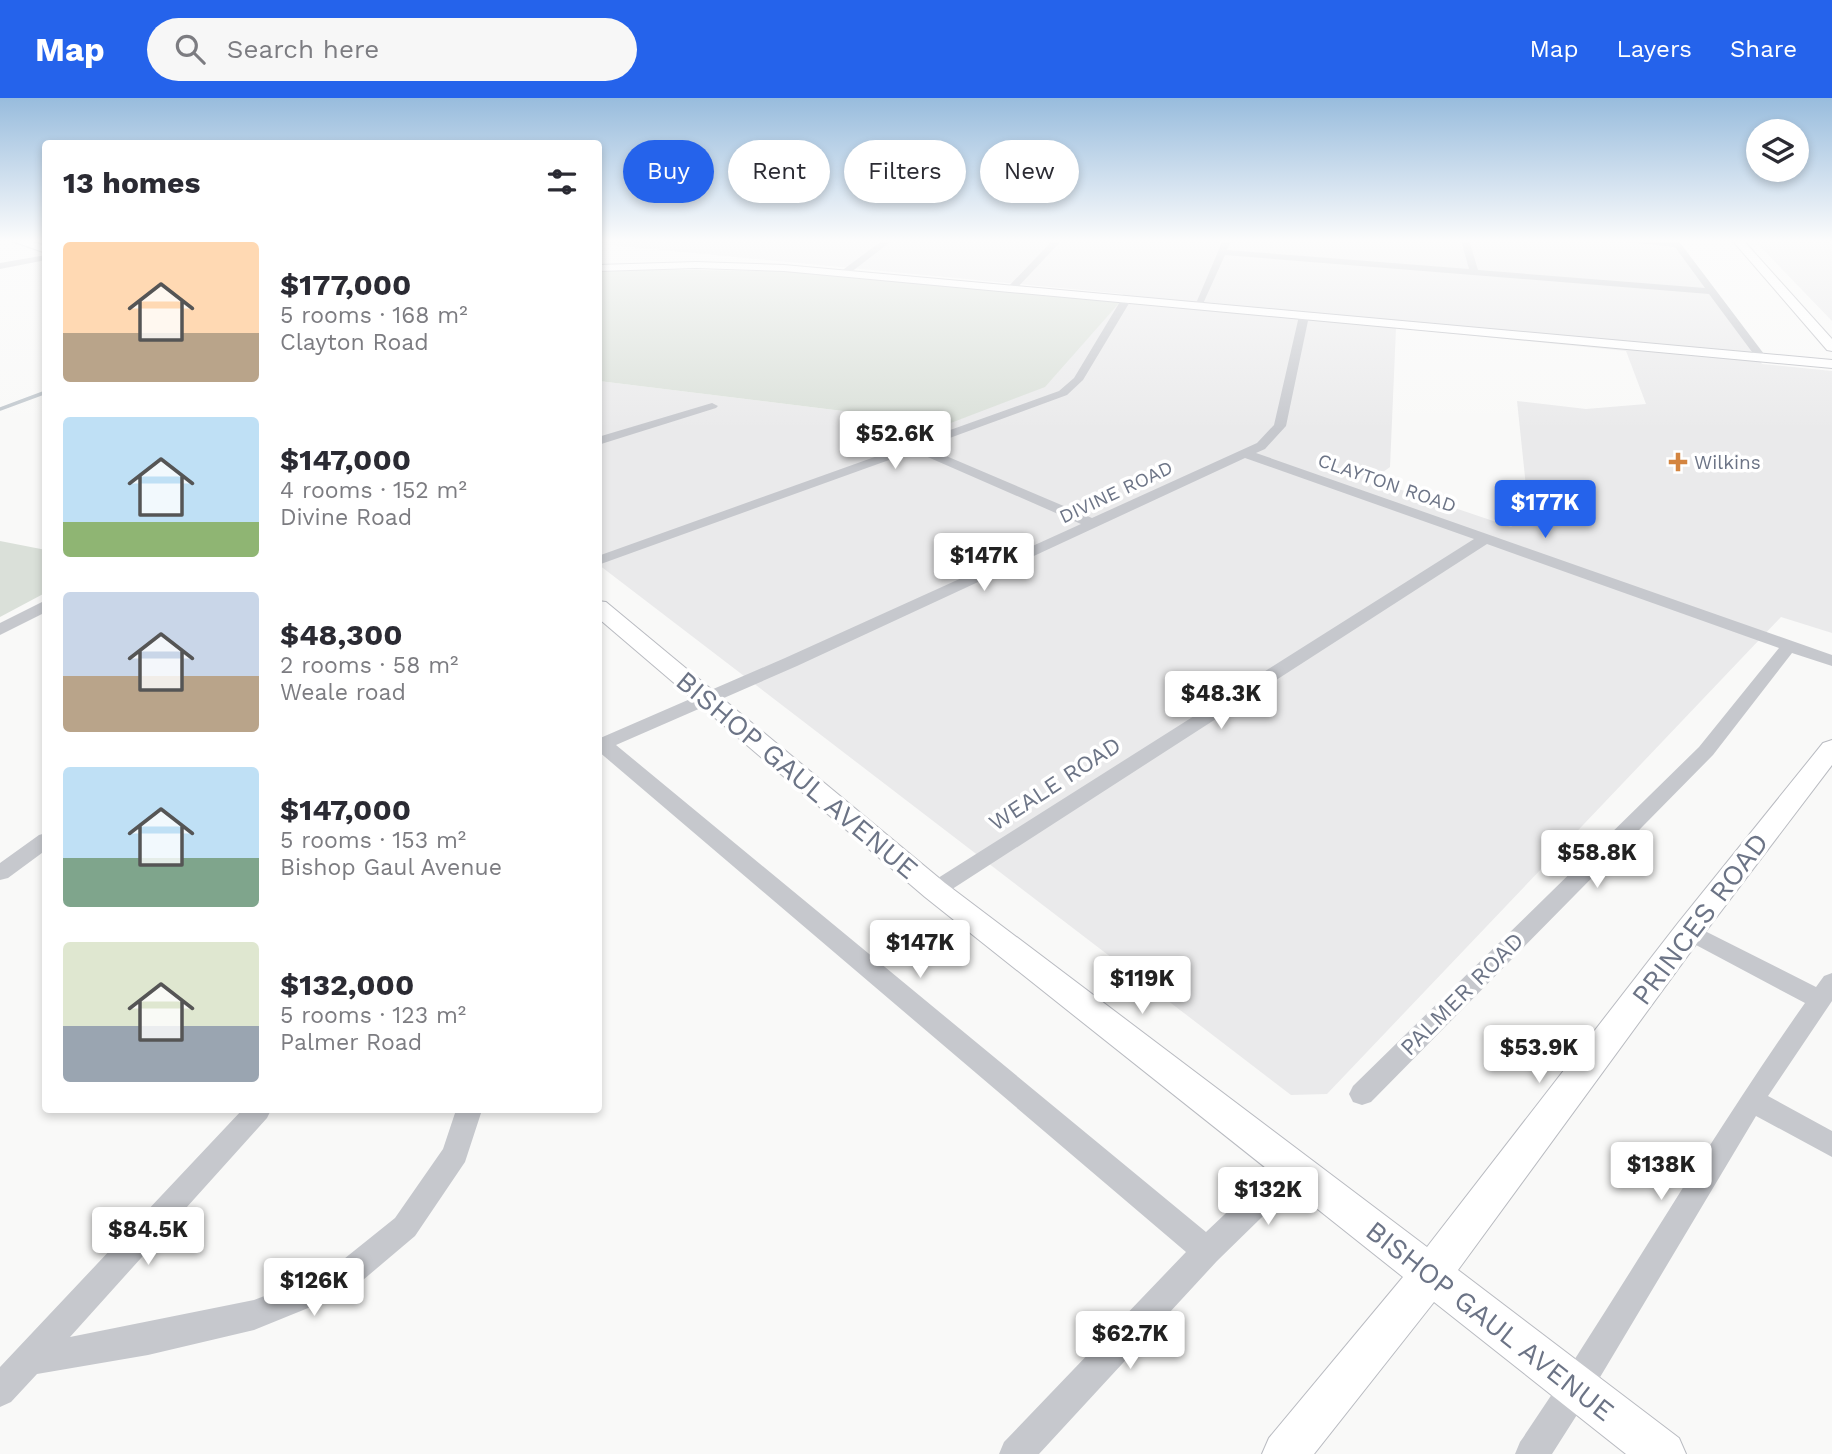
<!DOCTYPE html>
<meta charset="utf-8">
<style>
:root{--surface:#fff;--page:#f7f7f7;--text:#2b2b33;--muted:#7c7c81;--accent:#2563eb}
body{margin:0;font-family:"Work Sans",sans-serif;background:var(--page);color:var(--text);height:100vh;display:flex;flex-direction:column;font-size:26px;white-space:nowrap}
*{box-sizing:border-box;margin:0}
p{font-size:23px;color:var(--muted)}
.icon{flex:none;width:38px;height:38px;fill:none;stroke:currentColor;stroke-width:2;stroke-linecap:round;stroke-linejoin:round}
.map{position:relative;flex:1;overflow:hidden}
.side{position:absolute;left:42px;top:42px;width:560px;height:973px;display:flex;flex-direction:column;background:var(--surface);border-radius:7px;box-shadow:0 4px 10px #0003}
.side>*{flex:none}
.top-card{position:absolute;left:623px;top:42px;width:665px;height:63px;display:flex;gap:14px}
.fabs{position:absolute;left:1746px;top:21px;display:grid;gap:14px}
.fabs a{display:grid;place-items:center;width:63px;height:63px;border-radius:50%;background:var(--surface);box-shadow:0 4px 10px #0003;font-size:35px}
.price{position:absolute;translate:-50% -60px;padding:0 16px;border-radius:7px;background:#fff;color:#222;font-size:23px;line-height:46px;filter:drop-shadow(0 2px 4px #0008)}
.price::after{content:'';position:absolute;left:50%;top:42px;width:21px;height:16px;margin-left:-10px;background:inherit;clip-path:polygon(0 0,100% 0,50% 100%)}
.price.selected{background:var(--accent);color:#fff}
ul{padding:0;list-style:none}
li{display:flex;align-items:center;gap:21px;height:175px;padding:0 21px}
li span{display:grid;place-items:center;flex:none;width:196px;height:140px;border-radius:7px;color:#555}
li>.icon{margin-inline-start:auto}
span .icon{width:84px;height:84px;fill:#fffc;stroke-width:1}
li b{font-size:30px}
h2{display:flex;justify-content:space-between;align-items:center;height:84px;padding:0 21px;font-size:30px}
.tag{padding:0 24px;border-radius:32px;background:var(--surface);box-shadow:0 4px 10px #0003;font-size:24px;line-height:63px}
.tag.selected{background:var(--accent);color:#fff}
header{display:flex;align-items:center;gap:42px;box-sizing:border-box;height:98px;padding:0 35px;background:var(--accent);color:#fff}
header strong{font-size:33px}
nav{display:flex;gap:38px;margin-inline-start:auto;font-size:24px}
.search{width:490px;height:63px;background:var(--page);display:flex;align-items:center;gap:18px;box-sizing:border-box;padding:0 24px;border-radius:38px;color:var(--muted);font-size:26px}
.map>svg:first-child{display:block}
.built{fill:#eaeaeb;fill-rule:evenodd}
.green{fill:#dae0d9}
.lines{fill:none;stroke-linecap:round;stroke-linejoin:round}
.stream{stroke:#c0c7cd;stroke-width:3.5}
.secondary-casing{stroke:#b9bbc1;stroke-width:2}
.minor{fill:#c6c8cd;fill-rule:evenodd}
.secondary{fill:#fff;fill-rule:evenodd}
.poi-dot{fill:#d3843f;stroke:#fff;stroke-width:2.5}
.labels{text-anchor:middle;dominant-baseline:central;stroke-width:7;stroke-linejoin:round;paint-order:stroke}
.far-poi-label{font-size:19px;fill:#6c7486;stroke:#fff;text-anchor:start}
.far-street-label{font-size:19px;fill:#6c7486;stroke:#fff}
.street-label{font-size:23px;fill:#6c7486;stroke:#fff}
.near-street-label{font-size:28px;fill:#6c7486;stroke:#fff}
</style>
<header>
<strong>Map</strong>
<div class="search"><svg class="icon" aria-label="search" viewBox="0 0 24 24"><circle cx="10" cy="10" r="6"/><path d="M15 15l6 6"/></svg>Search here</div>
<nav><a>Map</a><a>Layers</a><a>Share</a></nav>
</header>
<div class="map">
<svg width="1832" height="1356" viewBox="0 0 1832 1356">
<rect width="100%" height="100%" fill="#f9f9f8"/>
<path class="built" d="M598 142H1674L1762 266 1832 273V535L1781 519 1327 996 1291 997 599 467V283L948 326 1121 203 1123 196 599 146ZM1396 230 1626 253 1646 306 1586 311 1517 303 1529 417 1511 429 1372 382 1390 369Z
M1754 142H1832V223Z"/>
<path class="green" d="M612 171 781 173 1121 203 1045 289 948 326 599 283V173Z
M0 443 46 452 45 495 0 519Z"/>
<g class="lines">
<path class="stream" d="M0 311 46 294"/>
<defs>
<path id="secondary" d="M9 142H26L46 148V155Z
M1732 142H1743L1832 241V253L1827 252Z
M696 164 784 167 1832 262V270L784 173 696 170 598 173V167Z
M598 503 606 504 945 785 1427 1149 1678 825 1823 645 1832 642V667L1700 841 1458 1172 1679 1340 1686 1356H1626L1434 1204 1314 1356H1262L1269 1340 1403 1179 925 799 598 520Z"/>
</defs>
<use href="#secondary" class="secondary-casing"/>
<path class="minor" d="M883 142H893L846 178H840V174Z
M1053 142H1062L1014 193H1008V189Z
M1223 142 1231 143 1227 152 1469 171 1461 142H1469L1478 172 1705 190 1675 149 1608 142H1678L1767 260 1758 262 1709 196 1225 157 1202 208 1194 210Z
M46 157V162L0 171V165Z
M1126 199 1131 202 1083 282 1067 297 925 349 1092 420 1257 345 1274 327 1299 218 1304 215 1309 218 1286 328 1265 351 1256 355 1832 557V568L1792 555 1713 657 1371 1004 1362 1007 1353 1004 1349 996 1353 988 1699 649 1779 550 1487 446 943 797 935 800 927 797 924 792 927 787 1474 441 1245 360 797 568 616 647 1206 1134 1283 1061 1293 1058 1303 1061 1307 1070 1303 1079 1217 1163 1039 1356H999L1004 1344 1186 1154 598 653V641L785 560 1081 426 914 353 598 467V458L1059 293 1074 280 1121 202Z
M712 305 718 308 716 310 598 347V339Z
M46 502V514L0 537V525Z
M46 735V752L8 780 0 782V765L39 737Z
M1689 825 1816 889 1824 878 1832 875V903L1768 998 1832 1033V1059L1756 1018 1587 1301 1552 1356H1515L1520 1344C1618 1200 1704 1048 1805 905L1681 839 1678 833 1681 827Z
M242 1012H271L267 1020 70 1239 254 1202 329 1173 395 1120 443 1051 456 1012H482L465 1064 415 1138 350 1193 254 1232 148 1257 37 1276 11 1304 0 1309V1269Z"/>
<use href="#secondary" class="secondary"/>
</g>
<linearGradient id="sky" x2="0" y2="1"><stop stop-color="#98bcdd"/><stop offset="0.43" stop-color="#fcfcfc"/><stop offset="1" stop-color="#fcfcfc" stop-opacity="0"/></linearGradient>
<rect width="1832" height="332" fill="url(#sky)"/>
<path class="poi-dot" d="M1674.5 353.5h7v7h7v7h-7v7h-7v-7h-7v-7h7z"/>
<g class="labels">
<g class="far-poi-label">
<text x="1694" y="364">Wilkins</text>
</g>
<g class="far-street-label">
<text transform="translate(1387 385) rotate(19)">CLAYTON ROAD</text>
<text transform="translate(1116 394) rotate(-25)">DIVINE ROAD</text>
</g>
<g class="street-label">
<text transform="translate(1055 686) rotate(-33)">WEALE ROAD</text>
<text transform="translate(1462 896) rotate(-45)">PALMER ROAD</text>
</g>
<g class="near-street-label">
<text transform="translate(797 677) rotate(40)">BISHOP GAUL AVENUE</text>
<text transform="translate(1700 821) rotate(-53)">PRINCES ROAD</text>
<text transform="translate(1490 1223) rotate(38)">BISHOP GAUL AVENUE</text>
</g>
</g>
</svg>
<div class="fabs">
<a><svg class="icon" aria-label="layers" viewBox="0 0 24 24"><path d="M12 4l9 5-9 5-9-5zM3 14l9 5 9-5"/></svg></a>
</div>
<b class="price" style="left:895px;top:373px">$52.6K</b>
<b class="price selected" style="left:1545px;top:442px">$177K</b>
<b class="price" style="left:984px;top:495px">$147K</b>
<b class="price" style="left:1221px;top:633px">$48.3K</b>
<b class="price" style="left:1597px;top:792px">$58.8K</b>
<b class="price" style="left:920px;top:882px">$147K</b>
<b class="price" style="left:1142px;top:918px">$119K</b>
<b class="price" style="left:1539px;top:987px">$53.9K</b>
<b class="price" style="left:1661px;top:1104px">$138K</b>
<b class="price" style="left:1268px;top:1129px">$132K</b>
<b class="price" style="left:148px;top:1169px">$84.5K</b>
<b class="price" style="left:314px;top:1220px">$126K</b>
<b class="price" style="left:1130px;top:1273px">$62.7K</b>
<div class="top-card">
<a class="tag selected">Buy</a>
<a class="tag">Rent</a>
<a class="tag">Filters</a>
<a class="tag">New</a>
</div>
<section class="side">
<h2>13 homes<svg class="icon" aria-label="filters" viewBox="0 0 24 24"><path d="M4 7h16M4 17h16"/><circle cx="9" cy="7" r="2"/><circle cx="15" cy="17" r="2"/></svg></h2>
<ul>
<li><span style="background:linear-gradient(#ffd9b3 65%,#b9a48a 0)"><svg class="icon" aria-label="home" viewBox="0 0 24 24"><path d="M3 11l9-7 9 7M6 9v11h12V9"/></svg></span><div><b>$177,000</b><p>5 rooms · 168 m²</p><p>Clayton Road</p></div></li>
<li><span style="background:linear-gradient(#bfe0f5 75%,#8fb573 0)"><svg class="icon" aria-label="home" viewBox="0 0 24 24"><path d="M3 11l9-7 9 7M6 9v11h12V9"/></svg></span><div><b>$147,000</b><p>4 rooms · 152 m²</p><p>Divine Road</p></div></li>
<li><span style="background:linear-gradient(#c9d6e8 60%,#b9a48a 0)"><svg class="icon" aria-label="home" viewBox="0 0 24 24"><path d="M3 11l9-7 9 7M6 9v11h12V9"/></svg></span><div><b>$48,300</b><p>2 rooms · 58 m²</p><p>Weale road</p></div></li>
<li><span style="background:linear-gradient(#bfe0f5 65%,#7fa58c 0)"><svg class="icon" aria-label="home" viewBox="0 0 24 24"><path d="M3 11l9-7 9 7M6 9v11h12V9"/></svg></span><div><b>$147,000</b><p>5 rooms · 153 m²</p><p>Bishop Gaul Avenue</p></div></li>
<li><span style="background:linear-gradient(#dfe7d0 60%,#9aa5b1 0)"><svg class="icon" aria-label="home" viewBox="0 0 24 24"><path d="M3 11l9-7 9 7M6 9v11h12V9"/></svg></span><div><b>$132,000</b><p>5 rooms · 123 m²</p><p>Palmer Road</p></div></li>
</ul>
</section>
</div>
